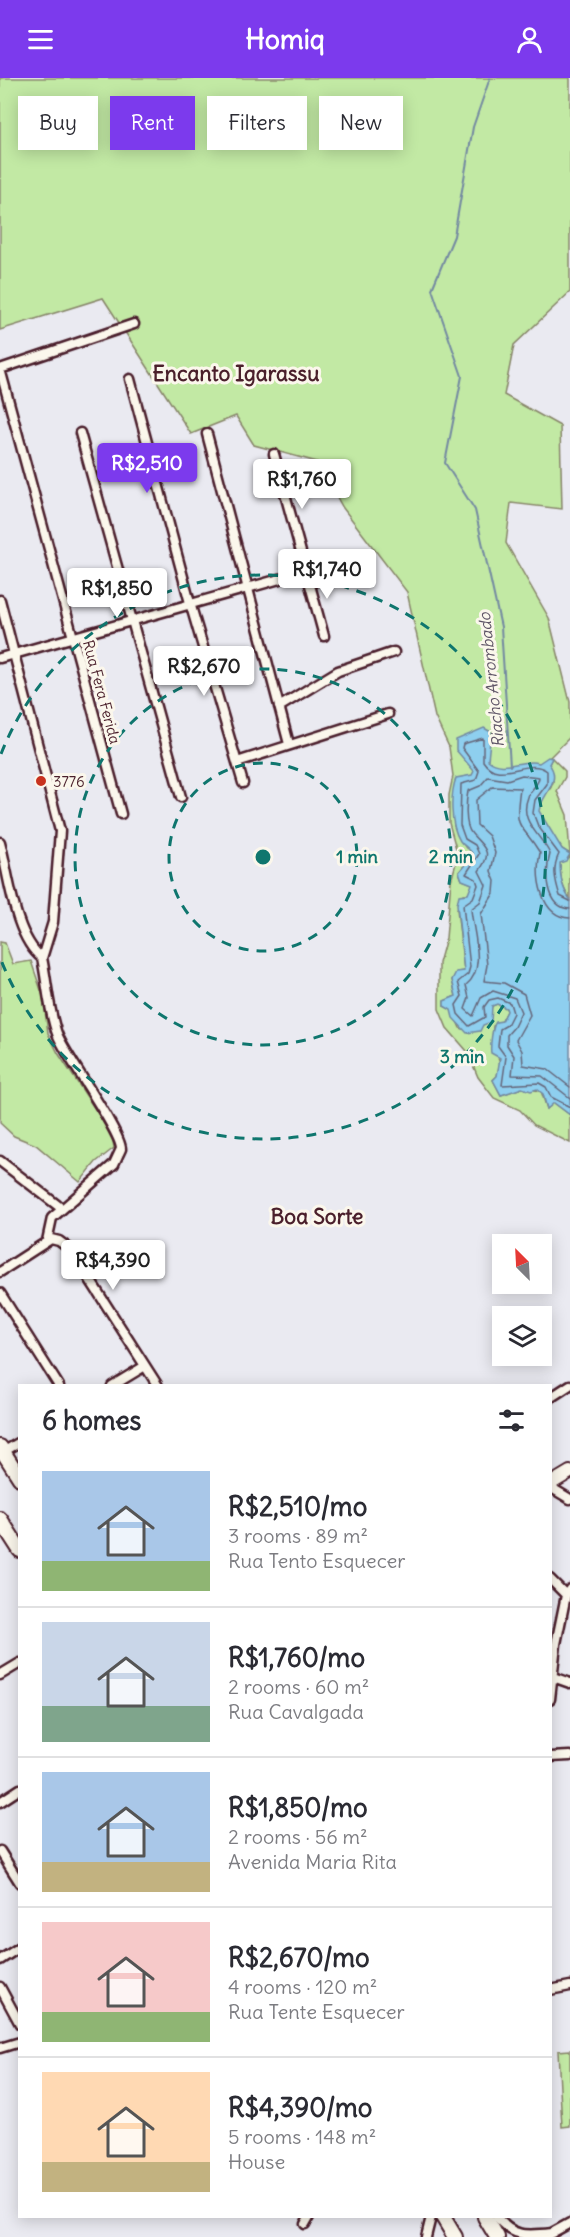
<!DOCTYPE html>
<meta charset="utf-8">
<style>
:root{--surface:#fff;--page:#f7f7f7;--text:#2b2b33;--muted:#7c7c81;--line:#e1e1e2;--accent:#7c3aed}
body{margin:0;font-family:Delius,sans-serif;background:var(--page);color:var(--text);height:100vh;display:flex;flex-direction:column;font-size:22px;white-space:nowrap}
*{box-sizing:border-box;margin:0}
p{font-size:20px;color:var(--muted)}
.icon{flex:none;width:33px;height:33px;fill:none;stroke:currentColor;stroke-width:2;stroke-linecap:round;stroke-linejoin:round}
.map{position:relative;flex:1;overflow:hidden}
.details{position:absolute;left:18px;top:1306px;width:534px;height:834px;display:flex;flex-direction:column;background:var(--surface);border-radius:0px;box-shadow:0 3px 15px #0003}
.details>*{flex:none}
.guide{position:absolute;left:18px;top:18px;width:534px;height:54px;display:flex;gap:12px}
.needle{width:39px;rotate:336deg}
.tools{position:absolute;left:492px;top:1156px;display:grid;gap:12px}
.tools a{display:grid;place-items:center;width:60px;height:60px;border-radius:0px;background:var(--surface);box-shadow:0 3px 15px #0003;font-size:30px}
.price{position:absolute;translate:-50% -51px;padding:0 14px;border-radius:6px;background:#fff;color:#222;font-size:20px;line-height:39px;filter:drop-shadow(0 2px 3px #0008)}
.price::after{content:'';position:absolute;left:50%;top:36px;width:18px;height:14px;margin-left:-9px;background:inherit;clip-path:polygon(0 0,100% 0,50% 100%)}
.price.active{background:var(--accent);color:#fff}
ul{padding:0;list-style:none}
li{display:flex;align-items:center;gap:18px;height:150px;padding:0 24px}
li+li{border-top:2px solid var(--line)}
li span{display:grid;place-items:center;flex:none;width:168px;height:120px;border-radius:0px;color:#555}
li>.icon{margin-inline-start:auto}
span .icon{width:72px;height:72px;fill:#fffc;stroke-width:1}
li b{font-size:26px}
h2{display:flex;justify-content:space-between;align-items:center;height:72px;padding:0 24px;font-size:26px}
.tag{padding:0 21px;border-radius:0px;background:var(--surface);box-shadow:0 3px 15px #0003;font-size:21px;line-height:54px}
.tag.active{background:var(--accent);color:#fff}
header{display:flex;justify-content:space-between;align-items:center;height:78px;padding:0 24px;background:var(--accent);color:#fff;font-size:27px;font-weight:700}
.map>svg:first-child{display:block}
.green{fill:#c2e9a4;stroke:#868468;stroke-width:1.5}
.water{fill:#8ecfef;stroke:#7389a1;stroke-width:1.5}
.lines{fill:none;stroke-linecap:round;stroke-linejoin:round}
.shore{stroke:#656579;stroke-width:1.5}
.stream{stroke:#7389a1;stroke-width:2}
.minor-casing{stroke:#4a1f2b;stroke-width:13}
.secondary-casing{stroke:#4a1f2b;stroke-width:16}
.trunk-casing{stroke:#4a1f2b;stroke-width:18}
.minor{stroke:#fbf7ec;stroke-width:8}
.secondary{stroke:#fbf7ec;stroke-width:12}
.trunk{stroke:#fbf7ec;stroke-width:14}
.ring{fill:none;stroke:#0f766e;stroke-width:3;stroke-dasharray:10 8}
.poi-dot{fill:#c8321e;stroke:#fbf7ec;stroke-width:2}
.labels{text-anchor:middle;dominant-baseline:central;stroke-width:6;stroke-linejoin:round;paint-order:stroke}
.street-label{font-size:15px;fill:#4a1f2b;stroke:#fbf7ec}
.poi-label{font-size:15px;fill:#4a1f2b;stroke:#fbf7ec;text-anchor:start}
.water-label{font-size:16px;font-style:italic;fill:#5e5466;stroke:#fbf7ec}
.district-label{font-size:21px;font-weight:bold;fill:#4a1f2b;stroke:#fbf7ec}
.centre{fill:#0f766e;stroke:#fbf7ec;stroke-width:3}
.ring-label{font-size:18px;text-anchor:middle;font-weight:bold;fill:#0f766e;stroke:#fbf7ec;stroke-width:6;stroke-linejoin:round;paint-order:stroke}
</style>
<header><svg class="icon" aria-label="menu" viewBox="0 0 24 24"><path d="M4 6h16M4 12h16M4 18h16"/></svg>Homiq<svg class="icon" aria-label="person" viewBox="0 0 24 24"><circle cx="12" cy="8" r="4"/><path d="M4 21q1-7 8-7t8 7"/></svg></header>
<div class="map">
<svg width="570" height="2159" viewBox="0 0 570 2159">
<rect width="100%" height="100%" fill="#eaeaf1"/>
<filter id="ink" filterUnits="userSpaceOnUse"><feTurbulence type="fractalNoise" baseFrequency=".0167" numOctaves="2"/><feDisplacementMap in="SourceGraphic" scale="12" xChannelSelector="R" yChannelSelector="G"/><feConvolveMatrix kernelMatrix="1 2 1 2 8 2 1 2 1" color-interpolation-filters="sRGB"/></filter>
<g filter="url(#ink)">
<path class="green" d="M0 0H570V214L514 267 504 317 560 348 562 431 511 425 506 465 549 540 570 624V659L544 685 543 718C555 709 556 698 549 686L552 680 565 693V699L557 713 567 737 570 776 562 771 544 745 453 722 454 748 465 769 470 771 473 777 459 794 462 802 473 806 469 816H464L457 831 464 893 457 894 452 902 456 918 444 923V928L452 932 460 950 472 954C488 944 488 944 492 928L497 926 506 930 507 933 502 943 493 948 492 965 500 984 497 998 493 1002 501 1017 522 1010 541 1013 547 1031 554 1025 570 1037V1065L534 1047 520 1032 494 1020 478 999 467 973 447 950 439 931V885L446 860 451 803 458 778 449 745V717L453 698 449 669 435 639 407 514 343 430 317 384 254 367 236 338 191 356 103 220 0 252Z
M570 778V820C562 811 560 798 560 785Z
M0 864 5 865 13 886 31 883 43 918 48 955 58 975 112 1057 114 1070 96 1084 80 1104 36 1067 14 1058 0 1045Z
M570 1972V2048L562 2049 558 1973Z"/>
<path class="water" d="M484 650 491 654 488 682C504 695 521 680 539 685L548 679 552 680 549 686C563 703 541 717 539 733L562 771 570 776 566 783 560 785C560 798 562 811 570 821V1037L554 1025 547 1031 543 1016 537 1011 531 1013 522 1010 501 1017 493 1002 497 998 500 980 491 975C490 968 492 949 496 944L502 943 507 933 506 930 497 926 492 928 491 944 483 947 480 953 467 955 453 940 451 932 444 928V923L456 918 452 902 456 894 464 893 457 826 459 817 468 816 472 806 462 802 459 794 473 777C470 770 464 769 460 763 450 747 450 717 456 700L472 697 474 693 456 672V662Z"/>
<g class="lines">
<path class="shore" d="M570 823 560 818C555 802 552 790 559 776L538 748 533 735 535 722 547 706V693C528 678 499 708 483 683V660L463 666 462 670 479 693 476 702 461 706 460 747 465 761 475 767 479 776 466 796 476 801 478 807 473 820 463 827 470 889 468 896 458 904 462 918 456 927 458 936 469 948 485 939 484 929 489 922 498 920 510 925 513 935 507 947 500 951 498 968 506 979 502 1007 539 1005 546 1009 551 1019 570 1029
M570 831C546 830 545 793 550 776 541 756 518 744 528 719 530 711 539 707 539 699L522 697 507 702 488 699 480 708 468 713C466 723 464 748 472 756 484 770 494 773 479 793L486 807 480 824 471 831C473 855 487 891 466 907L469 920 465 931 473 938 481 920 493 913 515 920 521 934 514 949 507 957V967L514 978 512 997 542 998 570 1020
M570 840C540 839 535 798 540 775 519 741 514 754 520 710L492 709 476 722 477 747 489 758 495 775 491 793 495 803 494 815 481 836 487 887 484 903 504 905 524 916 530 937 516 962 522 973 523 987 547 991 570 1009"/>
<path class="stream" d="M490 0 473 49 454 158 432 211 462 298 445 385 475 432 501 549 510 688"/>
<defs>
<path id="minor" d="M0 291 121 736
M0 291 134 246
M130 301 190 525 243 705
M80 355 181 719
M207 356 289 666
M274 376 324 558
M0 522 60 753 53 844 42 880
M0 580 354 480
M279 629 338 593 394 574
M237 684 388 636
M0 764C9 797 14 858 42 880
M42 880C47 903 49 937 58 958 69 983 121 1054 121 1071L114 1086 52 1140 47 1163
M0 1083 61 1130
M0 1194 51 1161 59 1163 71 1172 158 1308
M0 1215 59 1308
M112 1308 145 1288
M550 1320 570 1307
M3 1374 20 1364
M550 1409 570 1421
M550 1501 566 1517
M0 1597 20 1585
M553 1599 570 1605
M550 1621 556 1566 566 1517 570 1511
M550 1679 570 1678
M0 1724 20 1711
M0 1773 20 1805
M0 1882 20 1869
M0 1909 20 1946
M550 1912 570 1908
M0 1970 20 1964
M497 2139C512 2159 526 2158 552 2155
M305 2146 309 2139
M548 2157 570 2145
M426 2159 431 2139"/>
<path id="secondary" d="M550 1406 570 1394"/>
<path id="trunk" d="M0 1369 20 1400
M0 1441 20 1472
M443 2139 455 2159
M485 2139 497 2159"/>
</defs>
<use href="#minor" class="minor-casing"/>
<use href="#secondary" class="secondary-casing"/>
<use href="#trunk" class="trunk-casing"/>
<use href="#minor" class="minor"/>
<use href="#secondary" class="secondary"/>
<use href="#trunk" class="trunk"/>
</g>
</g>
<g class="ring">
<circle cx="263" cy="779" r="94"/>
<circle cx="263" cy="779" r="188"/>
<path d="M1 676A282 282 0 1 1 1 882"/>
</g>
<circle class="poi-dot" cx="41" cy="703" r="6"/>
<g class="labels">
<g class="street-label">
<text transform="translate(102 614) rotate(75)">Rua Fera Ferida</text>
</g>
<g class="poi-label">
<text x="53" y="703">3776</text>
</g>
<g class="water-label">
<text transform="translate(491 602) rotate(-96)">Riacho Arrombado</text>
</g>
<g class="district-label">
<text x="236" y="295">Encanto Igarassu</text>
<text x="317" y="1138">Boa Sorte</text>
</g>
</g>
<circle cx="263" cy="779" r="9" class="centre"/>
<g class="ring-label">
<text x="357" y="785">1 min</text>
<text x="451" y="785">2 min</text>
<text x="462" y="985">3 min</text>
</g>
</svg>
<div class="tools">
<a><svg class="needle" viewBox="-14 -14 28 28"><path d="M0-13l5 13h-10z" fill="#e53935"/><path d="M0 13l5-13h-10z" fill="#7c7c81"/></svg></a>
<a><svg class="icon" aria-label="layers" viewBox="0 0 24 24"><path d="M12 4l9 5-9 5-9-5zM3 14l9 5 9-5"/></svg></a>
</div>
<b class="price active" style="left:147px;top:416px">R$2,510</b>
<b class="price" style="left:302px;top:432px">R$1,760</b>
<b class="price" style="left:327px;top:522px">R$1,740</b>
<b class="price" style="left:117px;top:541px">R$1,850</b>
<b class="price" style="left:204px;top:619px">R$2,670</b>
<b class="price" style="left:113px;top:1213px">R$4,390</b>
<div class="guide">
<a class="tag">Buy</a>
<a class="tag active">Rent</a>
<a class="tag">Filters</a>
<a class="tag">New</a>
</div>
<section class="details">
<h2>6 homes<svg class="icon" aria-label="filters" viewBox="0 0 24 24"><path d="M4 7h16M4 17h16"/><circle cx="9" cy="7" r="2"/><circle cx="15" cy="17" r="2"/></svg></h2>
<ul>
<li><span style="background:linear-gradient(#a9c7e8 75%,#8fb573 0)"><svg class="icon" aria-label="home" viewBox="0 0 24 24"><path d="M3 11l9-7 9 7M6 9v11h12V9"/></svg></span><div><b>R$2,510/mo</b><p>3 rooms · 89 m²</p><p>Rua Tento Esquecer</p></div></li>
<li><span style="background:linear-gradient(#c9d6e8 70%,#7fa58c 0)"><svg class="icon" aria-label="home" viewBox="0 0 24 24"><path d="M3 11l9-7 9 7M6 9v11h12V9"/></svg></span><div><b>R$1,760/mo</b><p>2 rooms · 60 m²</p><p>Rua Cavalgada</p></div></li>
<li><span style="background:linear-gradient(#a9c7e8 75%,#c2b280 0)"><svg class="icon" aria-label="home" viewBox="0 0 24 24"><path d="M3 11l9-7 9 7M6 9v11h12V9"/></svg></span><div><b>R$1,850/mo</b><p>2 rooms · 56 m²</p><p>Avenida Maria Rita</p></div></li>
<li><span style="background:linear-gradient(#f6c9c9 75%,#8fb573 0)"><svg class="icon" aria-label="home" viewBox="0 0 24 24"><path d="M3 11l9-7 9 7M6 9v11h12V9"/></svg></span><div><b>R$2,670/mo</b><p>4 rooms · 120 m²</p><p>Rua Tente Esquecer</p></div></li>
<li><span style="background:linear-gradient(#ffd9b3 75%,#c2b280 0)"><svg class="icon" aria-label="home" viewBox="0 0 24 24"><path d="M3 11l9-7 9 7M6 9v11h12V9"/></svg></span><div><b>R$4,390/mo</b><p>5 rooms · 148 m²</p><p>House</p></div></li>
</ul>
</section>
</div>
